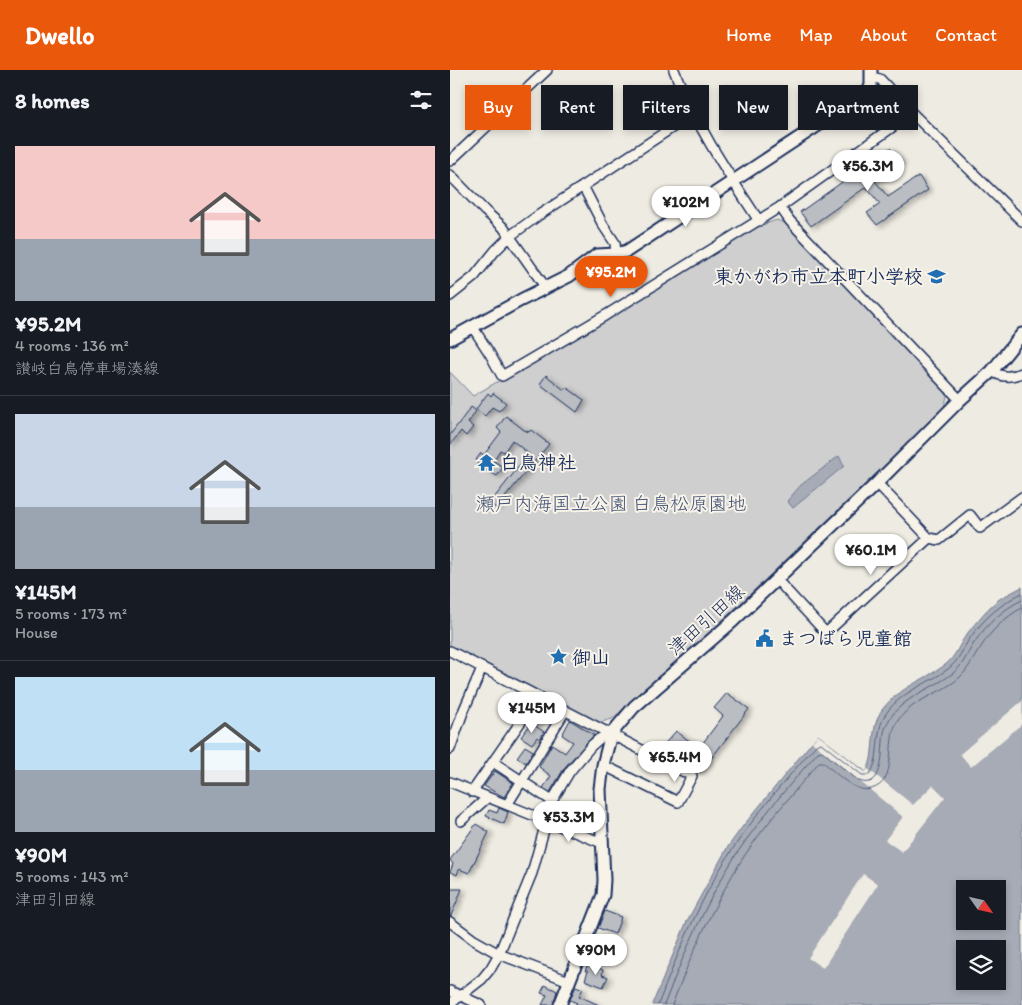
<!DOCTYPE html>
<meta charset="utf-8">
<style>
:root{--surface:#171b24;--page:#242831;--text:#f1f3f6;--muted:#9ea1a6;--line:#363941;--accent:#ea580c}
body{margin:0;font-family:Itim,"Klee One",sans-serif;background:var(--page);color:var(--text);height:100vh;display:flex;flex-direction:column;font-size:19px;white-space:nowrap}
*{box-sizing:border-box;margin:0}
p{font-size:16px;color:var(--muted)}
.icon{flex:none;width:28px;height:28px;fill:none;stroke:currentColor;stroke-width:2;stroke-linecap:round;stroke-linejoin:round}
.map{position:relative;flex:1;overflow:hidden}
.sheet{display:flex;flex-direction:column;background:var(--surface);width:450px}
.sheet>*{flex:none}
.banner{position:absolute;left:15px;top:15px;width:475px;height:45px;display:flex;gap:10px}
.needle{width:32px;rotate:124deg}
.buttons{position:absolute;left:506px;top:810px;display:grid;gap:10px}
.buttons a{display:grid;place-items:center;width:50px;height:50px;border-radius:0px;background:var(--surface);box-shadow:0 2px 8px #0003;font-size:25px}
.price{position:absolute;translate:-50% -42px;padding:0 11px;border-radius:18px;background:#fff;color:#222;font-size:16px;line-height:32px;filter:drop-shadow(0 1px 2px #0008)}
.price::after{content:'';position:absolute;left:50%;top:30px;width:15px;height:11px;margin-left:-8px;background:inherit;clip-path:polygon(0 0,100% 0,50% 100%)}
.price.current{background:var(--accent);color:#fff}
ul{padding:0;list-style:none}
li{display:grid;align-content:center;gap:10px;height:265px;padding:0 15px}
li+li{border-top:1px solid var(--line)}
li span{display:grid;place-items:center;height:155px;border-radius:0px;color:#555}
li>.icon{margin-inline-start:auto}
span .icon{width:90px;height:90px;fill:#fffc;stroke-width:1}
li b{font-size:21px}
h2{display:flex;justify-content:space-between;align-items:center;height:60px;padding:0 15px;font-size:21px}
.pill{padding:0 18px;border-radius:0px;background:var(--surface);box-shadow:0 2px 8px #0003;font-size:18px;line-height:45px}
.pill.current{background:var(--accent);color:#fff}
header{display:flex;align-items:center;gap:30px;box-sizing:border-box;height:70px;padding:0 25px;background:var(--accent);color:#fff}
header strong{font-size:24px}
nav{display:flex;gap:28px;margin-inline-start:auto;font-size:18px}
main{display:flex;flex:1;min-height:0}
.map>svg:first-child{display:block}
.green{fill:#cfcfcf;stroke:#757f96}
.water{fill:#a6abb5;stroke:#6e7992;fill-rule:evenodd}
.pier{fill:#eeebe2}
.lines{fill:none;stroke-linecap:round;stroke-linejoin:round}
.shore{stroke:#536181;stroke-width:1}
.building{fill:#babdc2;stroke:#1b2f5e;filter:url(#shadow)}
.minor-casing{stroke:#1b2f5e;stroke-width:12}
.major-casing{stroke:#1b2f5e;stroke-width:15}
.minor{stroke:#f7f3e8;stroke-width:9}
.major{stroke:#f7f3e8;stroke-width:11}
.labels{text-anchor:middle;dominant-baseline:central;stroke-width:4;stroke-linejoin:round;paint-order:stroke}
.poi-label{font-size:19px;font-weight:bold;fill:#1b2f5e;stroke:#f7f3e8;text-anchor:start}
.park-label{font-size:19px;fill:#3f4f75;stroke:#f7f3e8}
.street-label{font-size:19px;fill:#1b2f5e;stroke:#f7f3e8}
</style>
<header>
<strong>Dwello</strong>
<nav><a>Home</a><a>Map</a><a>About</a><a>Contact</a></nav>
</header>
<main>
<section class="sheet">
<h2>8 homes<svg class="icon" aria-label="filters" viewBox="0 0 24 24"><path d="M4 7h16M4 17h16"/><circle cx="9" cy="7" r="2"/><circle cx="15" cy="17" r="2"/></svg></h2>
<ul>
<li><span style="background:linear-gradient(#f6c9c9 60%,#9aa5b1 0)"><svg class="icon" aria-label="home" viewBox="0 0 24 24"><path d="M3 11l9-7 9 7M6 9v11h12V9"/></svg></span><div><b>¥95.2M</b><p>4 rooms · 136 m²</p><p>讃岐白鳥停車場湊線</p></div></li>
<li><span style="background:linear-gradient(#c9d6e8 60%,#9aa5b1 0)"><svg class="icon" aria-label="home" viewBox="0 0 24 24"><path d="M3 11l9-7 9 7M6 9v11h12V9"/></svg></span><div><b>¥145M</b><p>5 rooms · 173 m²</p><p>House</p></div></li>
<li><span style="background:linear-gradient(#bfe0f5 60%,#9aa5b1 0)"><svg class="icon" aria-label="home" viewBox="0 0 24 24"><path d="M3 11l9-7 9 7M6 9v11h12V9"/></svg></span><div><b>¥90M</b><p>5 rooms · 143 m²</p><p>津田引田線</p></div></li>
</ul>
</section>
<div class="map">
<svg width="572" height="935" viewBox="0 0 572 935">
<defs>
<filter id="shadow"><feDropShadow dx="4" dy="2" stdDeviation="2.5" flood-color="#0004"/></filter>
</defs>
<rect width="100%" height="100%" fill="#eeebe2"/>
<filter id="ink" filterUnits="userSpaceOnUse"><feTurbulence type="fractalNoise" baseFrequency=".02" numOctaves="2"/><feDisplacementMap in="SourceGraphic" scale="10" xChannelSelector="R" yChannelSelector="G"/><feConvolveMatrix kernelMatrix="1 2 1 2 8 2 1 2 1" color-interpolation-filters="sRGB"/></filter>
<g filter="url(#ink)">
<path class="green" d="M327 150 339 155 494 317 497 327 493 340 254 568 162 649 148 653 0 579V302L23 326 188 229 306 157Z"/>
<path class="water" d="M389 386 394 396 343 438 337 431 351 415Z
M572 517V935H202L237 851 277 778 293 756 362 672 368 665 416 702C426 687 419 663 430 643 445 619 473 611 495 595 506 587 509 574 517 564 526 552 539 536 551 528 558 524 565 521 572 517ZM515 819H548V851H515ZM515 879H548V911H515Z"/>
<path class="pier" d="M572 631V654L521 697 510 684Z
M368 665 415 702 418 699 463 735 483 715 495 727 452 782 435 770 453 747 362 672Z
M413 804 428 814 373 898 358 888Z"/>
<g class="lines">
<path class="shore" d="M208 935C228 882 251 827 282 780 306 744 337 708 366 675L371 673 412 705H419C431 691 424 666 434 647 448 622 477 615 498 599 509 591 513 578 520 568 534 548 551 534 572 523
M214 935C234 883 257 830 287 783 311 748 340 714 368 682L372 681 409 711C436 721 431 676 434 662 435 658 438 652 440 648 455 626 482 619 502 604 513 596 517 584 524 573 536 555 553 539 572 530
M222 935C241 885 264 833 293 788 315 754 344 723 369 692H373C384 701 405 724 421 719 449 712 435 671 447 652 462 629 491 624 509 608 519 599 523 588 531 577 540 562 556 546 572 538"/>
</g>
<path class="building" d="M440 78 452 92 425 111 438 127 469 106 478 120 427 155 417 143 430 134 416 117 361 156 350 142Z
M96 305 114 320 116 317 134 330 127 342 90 314Z
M38 323 41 326 43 323 56 333 49 341 42 337 35 346 26 339Z
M21 337 26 341 18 353 23 357 16 366 11 361 0 375V365Z
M56 346 74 360 79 362 81 360 99 374 46 438 40 433 79 384 62 370 54 382 50 380 43 391 53 397 47 406 27 394 29 391 26 390 31 383 34 385 51 362 47 358Z
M277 623 299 639 250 703 235 692 233 694 210 679 226 661 249 678 273 646 264 638Z
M90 635 98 639 87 655 80 650Z
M120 650 144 665 115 697 100 722 93 718 101 706 89 697 102 674 115 683 123 672 112 665Z
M81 653 94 662 90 669 87 667 82 674 71 667Z
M75 676 83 681 76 693 67 687Z
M45 701 63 713 54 727 34 716Z
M49 738 58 742 54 754 36 746 39 740 47 743Z
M26 754 39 762 19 803 9 799 7 805 0 802 3 794 0 790Z
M0 819H12L1 846H0Z
M155 841 171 847 165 864 148 858Z
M138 894 153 900 152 905 158 907 153 917 135 910 138 901H135Z
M95 915 107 921 103 935H92L97 925 91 923Z
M126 916 133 919 129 926 149 935H125L127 933 120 930Z"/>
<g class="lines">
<defs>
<path id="minor" d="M224 0C245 54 277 102 309 151
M421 7 430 9 462 43 572 151
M0 91 97 0
M0 105 35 141 53 157 96 218
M133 116 153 155 165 173 166 184
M330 137 340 151 510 330
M0 226 24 207 45 181 60 166 89 145 243 44
M22 256 40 284 52 306 156 245 330 137 462 43
M542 301C552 308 561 307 572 303
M479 468 489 470 520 445 530 458 572 427
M327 510 376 563 479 468 427 413
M0 581 242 706 228 732 153 695
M0 679 13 642 32 598
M43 692 102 731
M0 712 152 773
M22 722 88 627
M57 735 115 641
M11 751 37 728
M0 852 24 870 49 884 119 911
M0 921 31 935
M0 934 32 909 41 898 49 884 82 803 102 731 120 701 141 676 149 669 161 664"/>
<path id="major" d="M0 269 71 230 119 206 147 185 166 184 177 181 417 23 421 16V0
M110 935 153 825 154 810 150 719 153 695 161 664 184 637 283 551 427 413 510 330 542 301 572 264"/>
</defs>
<use href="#minor" class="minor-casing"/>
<use href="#major" class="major-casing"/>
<use href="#minor" class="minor"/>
<use href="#major" class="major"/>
</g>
</g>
<defs>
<symbol id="school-bare" viewBox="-9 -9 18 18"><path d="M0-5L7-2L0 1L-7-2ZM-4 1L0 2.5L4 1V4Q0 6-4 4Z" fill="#1f6fb2" stroke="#f7f3e8" stroke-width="2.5" paint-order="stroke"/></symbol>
<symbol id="temple-bare" viewBox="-9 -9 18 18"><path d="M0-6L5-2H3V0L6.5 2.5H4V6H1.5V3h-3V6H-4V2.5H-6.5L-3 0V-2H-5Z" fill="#1f6fb2" stroke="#f7f3e8" stroke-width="2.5" paint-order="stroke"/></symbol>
<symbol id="civic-bare" viewBox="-9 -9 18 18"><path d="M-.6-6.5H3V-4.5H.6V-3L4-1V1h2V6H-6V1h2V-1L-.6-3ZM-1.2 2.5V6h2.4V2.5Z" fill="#1f6fb2" stroke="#f7f3e8" stroke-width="2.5" paint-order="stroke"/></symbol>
<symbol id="sight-bare" viewBox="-9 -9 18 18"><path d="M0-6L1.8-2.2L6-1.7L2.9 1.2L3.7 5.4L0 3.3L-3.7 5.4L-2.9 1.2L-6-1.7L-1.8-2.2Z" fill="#1f6fb2" stroke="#f7f3e8" stroke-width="2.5" paint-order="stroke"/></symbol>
</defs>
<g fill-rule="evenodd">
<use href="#school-bare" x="474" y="194" width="25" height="25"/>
<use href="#temple-bare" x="24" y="380" width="25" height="25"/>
<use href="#civic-bare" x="302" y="556" width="25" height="25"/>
<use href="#sight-bare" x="96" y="574" width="25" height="25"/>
</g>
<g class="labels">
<g class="poi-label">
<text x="473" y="206" text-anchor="end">東かがわ市立本町小学校</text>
<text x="50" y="392">白鳥神社</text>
<text x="329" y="568">まつばら児童館</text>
<text x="122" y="587">御山</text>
</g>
<g class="park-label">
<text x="161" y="433">瀬戸内海国立公園 白鳥松原園地</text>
</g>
<g class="street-label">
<text transform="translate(256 550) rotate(-42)">津田引田線</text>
</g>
</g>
</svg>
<div class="buttons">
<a><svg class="needle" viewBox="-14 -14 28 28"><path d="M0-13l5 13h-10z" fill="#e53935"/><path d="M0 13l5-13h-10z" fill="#9ea1a6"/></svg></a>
<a><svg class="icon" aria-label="layers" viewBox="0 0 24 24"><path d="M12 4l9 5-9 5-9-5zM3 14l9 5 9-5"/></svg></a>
</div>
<b class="price" style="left:418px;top:122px">¥56.3M</b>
<b class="price" style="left:236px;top:158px">¥102M</b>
<b class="price current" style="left:161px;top:228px">¥95.2M</b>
<b class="price" style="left:421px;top:506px">¥60.1M</b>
<b class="price" style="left:82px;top:664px">¥145M</b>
<b class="price" style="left:225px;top:713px">¥65.4M</b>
<b class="price" style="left:119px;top:773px">¥53.3M</b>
<b class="price" style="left:146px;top:906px">¥90M</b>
<div class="banner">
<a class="pill current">Buy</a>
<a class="pill">Rent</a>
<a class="pill">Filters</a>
<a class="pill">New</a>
<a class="pill">Apartment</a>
</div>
</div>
</main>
